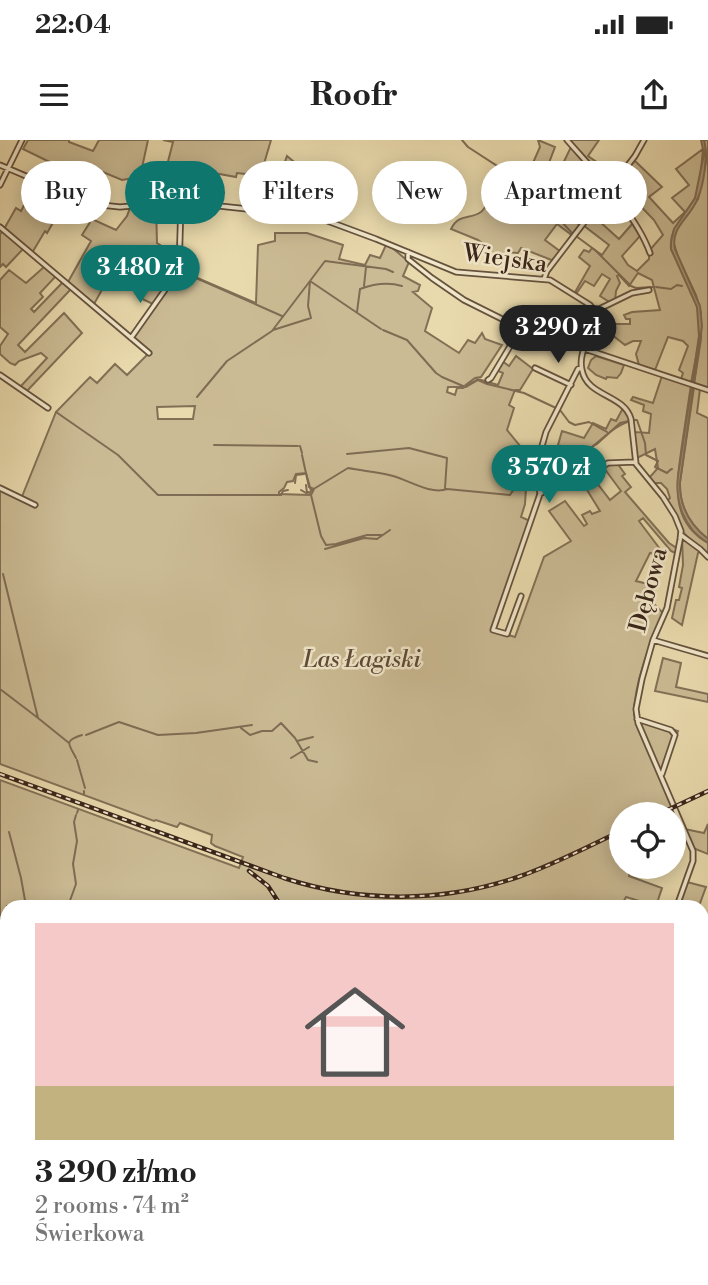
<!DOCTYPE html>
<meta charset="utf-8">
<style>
:root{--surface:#fff;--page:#f2f2f2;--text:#222;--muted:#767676;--line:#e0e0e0;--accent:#0f766e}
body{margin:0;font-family:"Libre Bodoni",serif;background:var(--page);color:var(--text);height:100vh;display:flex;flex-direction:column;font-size:26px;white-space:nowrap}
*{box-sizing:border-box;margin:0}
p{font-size:23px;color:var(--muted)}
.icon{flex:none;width:38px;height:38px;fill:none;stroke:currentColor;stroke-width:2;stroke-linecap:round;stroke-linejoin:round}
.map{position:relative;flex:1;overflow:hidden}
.drawer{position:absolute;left:0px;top:760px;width:709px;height:387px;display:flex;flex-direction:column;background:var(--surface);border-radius:21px 21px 0 0;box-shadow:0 4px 18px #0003}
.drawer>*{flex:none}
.banner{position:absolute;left:21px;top:21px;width:667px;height:63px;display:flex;gap:14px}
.controls{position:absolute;left:609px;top:662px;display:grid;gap:14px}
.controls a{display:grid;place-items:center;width:77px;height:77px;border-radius:50%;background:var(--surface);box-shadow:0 4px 18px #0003;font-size:35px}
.price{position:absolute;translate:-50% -60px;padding:0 16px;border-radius:24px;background:var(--accent);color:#fff;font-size:23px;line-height:46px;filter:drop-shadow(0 2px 4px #0008)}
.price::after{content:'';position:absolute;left:50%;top:42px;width:21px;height:16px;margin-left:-10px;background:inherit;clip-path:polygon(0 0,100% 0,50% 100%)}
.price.current{background:#222;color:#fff}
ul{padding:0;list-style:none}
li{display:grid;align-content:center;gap:14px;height:371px;padding:0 35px}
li+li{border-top:2px solid var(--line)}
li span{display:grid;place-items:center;height:217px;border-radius:0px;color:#555}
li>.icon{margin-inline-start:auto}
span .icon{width:126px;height:126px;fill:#fffc;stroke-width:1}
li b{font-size:30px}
.tag{padding:0 24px;border-radius:32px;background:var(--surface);box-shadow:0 4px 18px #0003;font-size:24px;line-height:63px}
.tag.current{background:var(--accent);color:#fff}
.status{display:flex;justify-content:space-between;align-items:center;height:49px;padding:0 35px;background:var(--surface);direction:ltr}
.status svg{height:19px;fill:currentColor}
header{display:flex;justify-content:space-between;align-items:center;height:91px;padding:0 35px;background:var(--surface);font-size:32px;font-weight:700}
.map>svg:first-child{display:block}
.green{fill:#cbbb94;stroke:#827056;stroke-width:2;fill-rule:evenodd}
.water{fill:#ad9c7b;stroke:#7f6c54;stroke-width:2}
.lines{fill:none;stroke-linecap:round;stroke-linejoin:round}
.stream{stroke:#7f6c54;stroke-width:2}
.minor-casing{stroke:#65523e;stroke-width:7}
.minor{stroke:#f1e7ca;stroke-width:3.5}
.rail-casing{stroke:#392419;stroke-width:4.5}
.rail{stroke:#f1e7ca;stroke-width:2;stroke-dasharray:5;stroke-linecap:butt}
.labels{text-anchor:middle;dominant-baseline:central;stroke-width:5;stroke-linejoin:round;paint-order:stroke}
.street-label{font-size:24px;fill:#392419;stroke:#f1e7ca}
.park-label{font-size:24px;font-style:italic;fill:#5e4a38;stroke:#f1e7ca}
</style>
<div class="status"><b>22:04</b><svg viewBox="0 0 49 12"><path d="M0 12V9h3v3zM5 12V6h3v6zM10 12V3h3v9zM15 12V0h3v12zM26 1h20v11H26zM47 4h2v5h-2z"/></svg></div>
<header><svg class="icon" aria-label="menu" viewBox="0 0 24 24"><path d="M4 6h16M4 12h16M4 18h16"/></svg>Roofr<svg class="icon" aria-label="share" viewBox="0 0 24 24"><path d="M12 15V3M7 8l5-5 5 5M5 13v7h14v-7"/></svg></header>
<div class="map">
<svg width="708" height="1145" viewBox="0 0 708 1145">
<rect width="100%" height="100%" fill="#e9daad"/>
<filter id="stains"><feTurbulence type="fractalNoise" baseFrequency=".00286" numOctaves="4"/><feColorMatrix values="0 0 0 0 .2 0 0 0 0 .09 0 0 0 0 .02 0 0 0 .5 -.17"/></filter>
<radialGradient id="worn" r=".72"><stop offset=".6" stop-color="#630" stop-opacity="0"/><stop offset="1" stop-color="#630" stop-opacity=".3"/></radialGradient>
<path class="green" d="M28 0H69V2L93 11 99 0H148L140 37 122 40 81 23 74 34 23 9Z
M163 0H271L258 44 245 41V34L237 33 236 37 203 31 199 44 181 41 176 61H168L171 43 163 41 173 2Z
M538 0 555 7 547 28 557 36 572 5 568 0H599L588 16 617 36 609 49 593 35 583 22 574 48 559 69 581 86 573 96 557 84 545 100 561 112 554 121 521 108 518 113 506 112V116L486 115 489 108 478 100 451 89C459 73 469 80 481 72 485 69 488 61 491 57L514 72 543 80 559 55 532 25 540 7Z
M704 0H708V248L694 244 701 199V173L696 155 678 117 673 101 677 88 698 59 707 18Z
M703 9C701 27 701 49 692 65 683 82 669 86 671 109 680 128 694 151 698 171 703 194 695 220 691 243L681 239 683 233 679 230 688 206 683 201 668 197 655 230 639 225 636 214 641 201H633L625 205 611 194 612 184H630V179H626L624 175 632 172 660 170 652 140 638 133 629 146 619 135 617 136 620 143 616 151 615 161 611 163 600 156 610 139 602 134 594 146 585 141 576 154H574L590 126 579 117 584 110 589 112 592 108 602 115 609 105 583 85 609 51 617 60 599 81 619 99 633 83 641 95 622 116 628 125 637 131 649 119V111L663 95 654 80 628 53 618 60 611 49 634 20 662 47 649 57 673 83 685 72 672 58 689 45 676 29Z
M287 16 339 59 333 81 317 76 321 50 277 44Z
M31 52 54 67 52 70 58 74 47 93 45 91 32 113 4 89 16 68 21 71Z
M148 66H156L157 103 181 118V130L186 131V116H195V137L256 163 258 105 275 101V93H307L343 105 339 119 365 125 370 115 380 118 386 105 390 106 409 122 403 136 420 145 418 151 413 152 432 168 425 191 459 213 468 200 475 203 482 193 485 199 502 205 481 237 475 238 463 247H448L447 252 455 255 457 248H463L478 239 498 245 503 233 496 230 502 221 509 226 516 216 533 229 520 250H515L509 265 514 268 507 290 520 306 524 308 523 314 537 315 533 331 508 328V335L519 338 520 347 526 348 525 364 521 377 530 381 492 490 515 497 544 417 571 401 549 371 565 361 584 386 587 384 582 375 590 371 592 374 600 371 579 337 590 334 610 360 621 351 604 328 610 324 617 323 625 334 622 336 631 347 625 352 669 403 678 409 677 414 671 411 643 378 639 381 660 409 654 414 650 413 636 441 656 446 652 462 663 473C650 503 634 543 634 575L677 676 674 678V674H621V726H631L629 736 662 748 656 766 626 757 621 766H7V930L0 928V640L239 728 243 717 215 706 211 703 212 695 180 683 177 687 156 680 154 681 0 624V349L21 359 56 272 90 237 97 243 115 224 127 235 149 213 132 197 153 164 138 157 151 121 143 131 121 116 94 164 68 142 91 101 82 95 92 79 116 90 127 76 130 68ZM195 266 193 279H158L157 267ZM306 333 311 351 309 355 279 354V352L284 348 287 342 293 341 296 334Z
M3 91 23 109 6 127 3 124 0 127V94Z
M44 127 56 136 40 153 43 157 31 169 34 172 63 142 71 149 18 205 25 212 64 173 82 193 27 251 20 247 47 218 41 213 19 221 15 225 10 223 0 214V206L8 194 0 187V140L9 130 26 143Z
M596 216 624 225 621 233 617 238 607 237 606 239 596 235 588 228 591 220Z
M662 236 691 245C688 265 685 285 682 305 677 342 669 381 708 403V415L693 403 682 391 667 361 670 358 667 349 661 343H653L649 338 658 328 655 309 637 318 634 292 649 293 651 274 643 271 644 265 631 260 633 257 653 263Z
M694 247 700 249 697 273 708 278V399C689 384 679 366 680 342Z
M623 268 629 276 630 281C611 287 596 306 578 317L583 334 561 340 556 335 542 345 537 328 555 333 579 313 558 305 562 291 584 298 593 283 606 289 611 279 616 281Z
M682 398 701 411 698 413 682 485 672 478 676 460H679L682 448 679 447 683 425Z
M663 518 681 523 676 547 708 554V562L655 551Z
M637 577 678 591 661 633Z
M708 684V714L693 708 685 689 704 693Z
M687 742 706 747 699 766H678Z
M708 848V952L702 956V854Z
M708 963V1145H590L585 1139H702V967Z
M7 1021V1139H46L45 1145H0V1037L4 1036V1031L1 1026Z
M159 1139H343L341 1145H167L165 1142 160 1145H155L153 1142Z
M353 1139H428L420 1145H351Z
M438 1139H581L586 1145H431Z"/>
<path class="water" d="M701 0H704C708 16 704 45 697 60 690 78 670 87 675 109L700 166 702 186 680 342C679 366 689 384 708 399V403C684 389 675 362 678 336L699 196 697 167 671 109V102L674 89 695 58 704 14Z"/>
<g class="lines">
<path class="stream" d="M462 0 468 7 528 46 573 94
M576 96 595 110 631 146 636 148 654 147
M170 126 178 130
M180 131 282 176
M364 146 366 127
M656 147 671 149 677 145 682 146
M357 172 360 149C373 144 389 142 402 146
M273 190 311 178 308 166 310 141 325 121 386 129 393 132
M383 190 407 200 436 233 442 237 463 246
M466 247 478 240 487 244 524 253 556 268
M197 257 227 221 272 191 310 141 381 189
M560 270 569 282 575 285 589 282 607 292
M56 272 118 315 158 355
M633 280H637L645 303 646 315 658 321 655 327 667 333 670 330 672 329
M214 305 298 306
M300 306 302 313
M347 314 409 308 447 318 445 348
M302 315 309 347 314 349 311 355 321 396 326 405 336 404 367 395H381
M295 343 296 335 304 334
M306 345 307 353
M542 345 548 341 573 318 597 304 620 283 629 281
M301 350 306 353 309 352
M312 350 348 328C363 331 379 332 393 336 408 340 431 355 447 349L510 355 514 349 538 345
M159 355H281L283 351 288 350
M325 409 364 398 377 399 390 390
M3 434 38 578
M0 549 38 578 69 603
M241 588 250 595 262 591H272L281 583 295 598 308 620 317 622
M86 595 119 582 158 595 196 593 252 585
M297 601 313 597
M76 618C69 604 63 601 82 595
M291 618 309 607
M77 620 85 648
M84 654V651
M77 673 78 670
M9 692 21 738 26 766
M68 766 76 744 73 724 77 701 74 682 76 675
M0 780 7 777
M0 801 7 799
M703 1026 708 1023
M0 1085 7 1094
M39 1139 43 1145
M403 1145 410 1139
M477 1145H484L487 1142 486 1139
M556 1145 560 1139"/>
<defs>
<path id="minor" d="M567 0C594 31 636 74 650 113
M0 25 66 53 101 65 120 67 166 63H191L314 76 376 99 456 132 550 140 590 165 595 171
M0 45 22 0
M0 87 149 213
M408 112V119L432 138 464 160 516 186 708 250
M544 139 547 131 635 16 644 0
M595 171C596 191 577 210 582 230 587 257 624 254 631 279L636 324 663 357 675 376 681 391 680 400 667 468 653 500 642 539 636 569 638 583 693 711V721L677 766
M595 171 632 153 649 150
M131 198 179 130 181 63
M535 228 571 245
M0 235 48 268
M488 240 491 238 509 208 519 187
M0 348 35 365
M540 354 558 342 597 330 608 323 635 322
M681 395 700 409 708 417
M521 456 507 494 493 490 540 354 536 327 546 292 578 229 581 228
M653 500 708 516
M637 579 671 590 675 595 662 634
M702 820 708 831
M0 929 7 932
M702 1028 708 1025
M57 1139 73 1145
M582 1139 588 1145
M47 1145 49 1139
M86 1145 88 1139
M142 1145 153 1139
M656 1145 658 1139"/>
</defs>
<use href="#minor" class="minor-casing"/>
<use href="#minor" class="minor"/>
<defs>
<path id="rail" d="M0 634 284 738C360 763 442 763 518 737 553 725 587 707 621 691
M659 674 708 651
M249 731 268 746 281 766
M0 972 7 970
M0 986 7 983
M0 1059H7"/>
</defs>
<use href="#rail" class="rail-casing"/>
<use href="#rail" class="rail"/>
</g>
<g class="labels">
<g class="street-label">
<text transform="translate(505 119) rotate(8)">Wiejska</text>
<text transform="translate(649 450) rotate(-75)">Dębowa</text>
</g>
<g class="park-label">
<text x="362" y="520">Las Łagiski</text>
</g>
</g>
<rect width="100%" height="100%" filter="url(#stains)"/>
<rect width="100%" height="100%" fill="url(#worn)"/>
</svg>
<div class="controls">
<a><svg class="icon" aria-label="locate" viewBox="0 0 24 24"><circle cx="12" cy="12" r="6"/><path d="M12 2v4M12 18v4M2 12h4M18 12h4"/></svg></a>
</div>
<b class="price" style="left:140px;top:165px">3 480 zł</b>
<b class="price current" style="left:558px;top:225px">3 290 zł</b>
<b class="price" style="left:549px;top:365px">3 570 zł</b>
<div class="banner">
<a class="tag">Buy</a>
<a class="tag current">Rent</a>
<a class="tag">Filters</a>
<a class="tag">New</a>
<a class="tag">Apartment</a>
</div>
<section class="drawer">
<ul>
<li><span style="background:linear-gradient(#f6c9c9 75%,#c2b280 0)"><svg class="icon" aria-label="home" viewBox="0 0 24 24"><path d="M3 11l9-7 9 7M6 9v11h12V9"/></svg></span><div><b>3 290 zł/mo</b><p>2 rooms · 74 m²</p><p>Świerkowa</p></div></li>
</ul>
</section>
</div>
